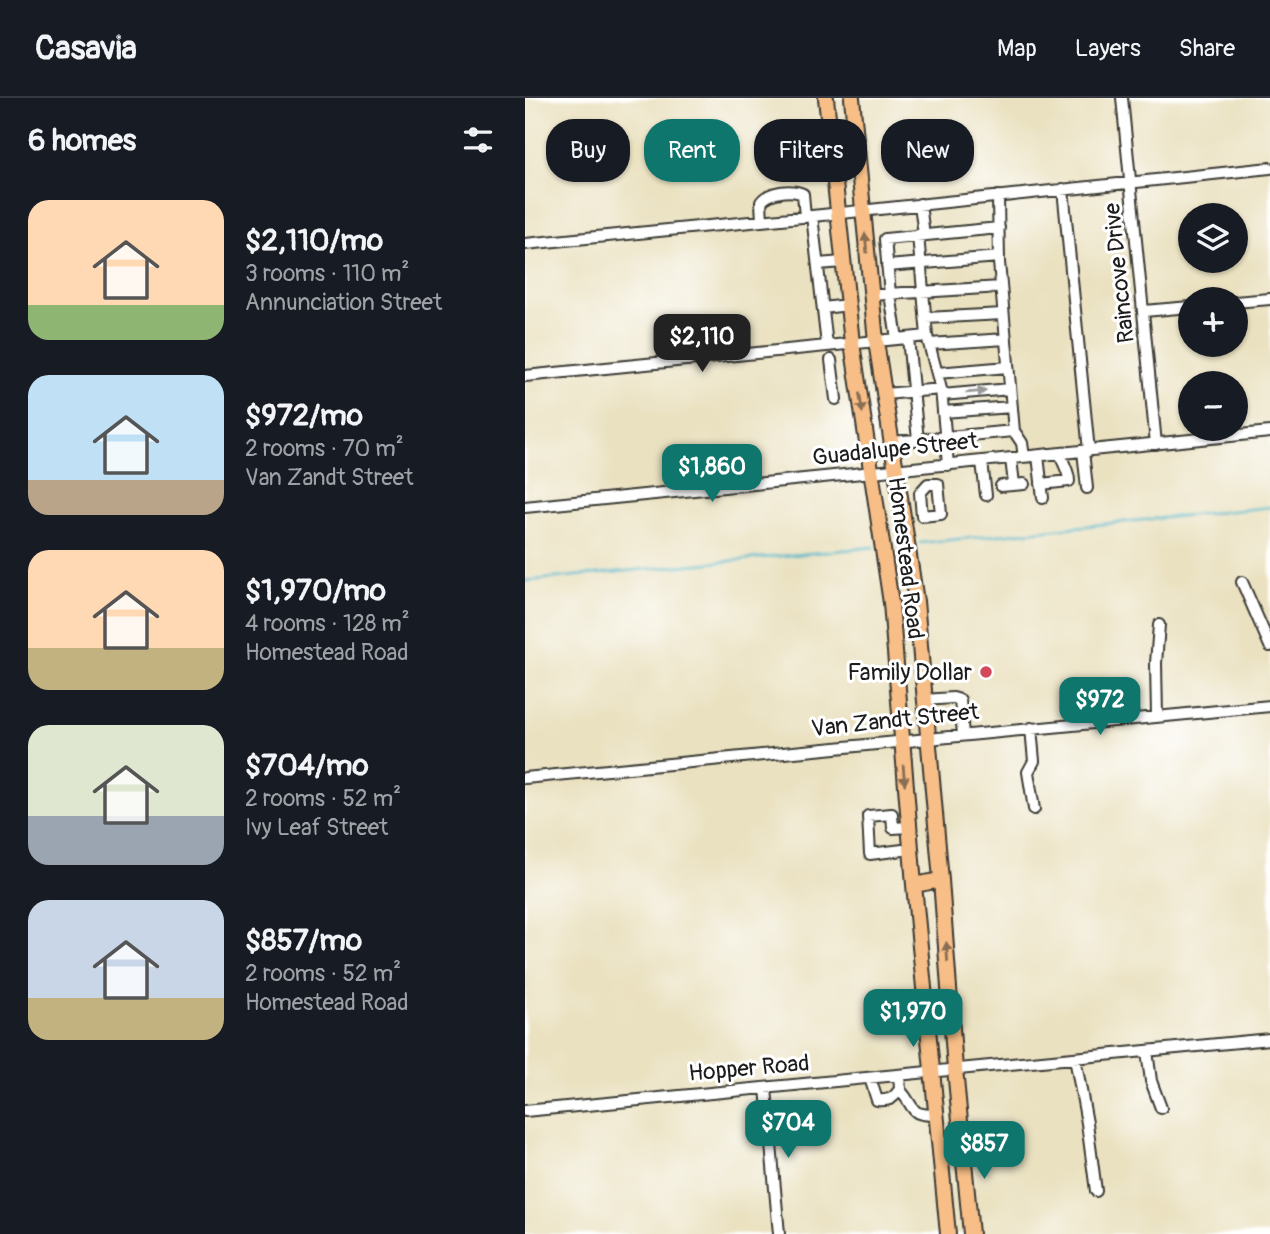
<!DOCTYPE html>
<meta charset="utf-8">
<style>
:root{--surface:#171b24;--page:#20242c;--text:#f1f3f6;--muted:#9ea1a6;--line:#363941;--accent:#0f766e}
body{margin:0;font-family:Pangolin,sans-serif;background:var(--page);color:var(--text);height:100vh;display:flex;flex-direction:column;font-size:26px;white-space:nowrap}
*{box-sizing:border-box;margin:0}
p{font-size:23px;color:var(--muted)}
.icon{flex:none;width:38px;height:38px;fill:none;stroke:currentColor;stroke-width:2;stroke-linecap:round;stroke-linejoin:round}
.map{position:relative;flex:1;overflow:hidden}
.side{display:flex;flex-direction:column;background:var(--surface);width:525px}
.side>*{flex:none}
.hud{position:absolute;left:21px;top:21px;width:618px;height:63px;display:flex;gap:14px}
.controls{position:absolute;left:653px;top:105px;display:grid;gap:14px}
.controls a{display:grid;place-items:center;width:70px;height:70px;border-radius:50%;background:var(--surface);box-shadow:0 2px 5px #0004;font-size:35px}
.price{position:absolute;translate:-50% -60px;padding:0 16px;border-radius:14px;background:var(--accent);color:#fff;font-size:23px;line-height:46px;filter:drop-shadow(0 2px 4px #0008)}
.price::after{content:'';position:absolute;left:50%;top:42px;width:21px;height:16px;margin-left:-10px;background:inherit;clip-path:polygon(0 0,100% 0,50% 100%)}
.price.on{background:#222;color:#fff}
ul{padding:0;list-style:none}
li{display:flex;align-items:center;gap:21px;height:175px;padding:0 28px}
li span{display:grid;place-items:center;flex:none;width:196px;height:140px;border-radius:21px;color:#555}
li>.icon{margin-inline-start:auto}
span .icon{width:84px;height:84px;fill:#fffc;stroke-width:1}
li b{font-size:30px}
h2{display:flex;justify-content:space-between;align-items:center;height:84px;padding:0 28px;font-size:30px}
.chip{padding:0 24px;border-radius:28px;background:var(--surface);box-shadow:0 2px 5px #0004;font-size:24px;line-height:63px}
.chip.on{background:var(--accent);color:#fff}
header{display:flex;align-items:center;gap:42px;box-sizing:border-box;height:98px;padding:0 35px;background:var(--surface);border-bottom:2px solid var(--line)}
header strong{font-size:33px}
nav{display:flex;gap:38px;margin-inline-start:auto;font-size:24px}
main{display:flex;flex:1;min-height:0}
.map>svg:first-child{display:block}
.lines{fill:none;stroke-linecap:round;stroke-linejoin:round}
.stream{stroke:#49b4c6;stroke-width:2.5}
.minor-casing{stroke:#3b3a35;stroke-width:14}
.major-casing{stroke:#3b3a35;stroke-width:18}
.minor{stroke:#fff;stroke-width:10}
.major{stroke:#f7be87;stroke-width:14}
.oneway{fill:#8a6d52}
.oneway2{fill:#999}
.poi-dot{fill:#d1495b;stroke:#fff;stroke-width:2.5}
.labels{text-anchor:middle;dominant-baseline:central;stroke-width:6;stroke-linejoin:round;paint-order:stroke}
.street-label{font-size:23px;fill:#1c1c1c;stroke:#fff}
.poi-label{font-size:23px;fill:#1c1c1c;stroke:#fff;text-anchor:end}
</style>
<header>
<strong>Casavia</strong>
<nav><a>Map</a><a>Layers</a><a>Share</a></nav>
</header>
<main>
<section class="side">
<h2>6 homes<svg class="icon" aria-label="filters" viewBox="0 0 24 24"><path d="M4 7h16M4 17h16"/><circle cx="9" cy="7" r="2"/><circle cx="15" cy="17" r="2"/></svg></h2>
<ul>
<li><span style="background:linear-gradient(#ffd9b3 75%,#8fb573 0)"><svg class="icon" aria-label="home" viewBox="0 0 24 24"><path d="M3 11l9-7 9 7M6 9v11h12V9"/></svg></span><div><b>$2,110/mo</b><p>3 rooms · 110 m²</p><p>Annunciation Street</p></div></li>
<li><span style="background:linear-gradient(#bfe0f5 75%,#b9a48a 0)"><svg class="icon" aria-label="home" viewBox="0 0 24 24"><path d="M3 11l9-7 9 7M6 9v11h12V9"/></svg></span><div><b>$972/mo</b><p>2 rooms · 70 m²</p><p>Van Zandt Street</p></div></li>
<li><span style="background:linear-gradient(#ffd9b3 70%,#c2b280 0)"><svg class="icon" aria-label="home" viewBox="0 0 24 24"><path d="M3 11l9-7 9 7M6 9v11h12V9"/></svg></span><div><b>$1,970/mo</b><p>4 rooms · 128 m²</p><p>Homestead Road</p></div></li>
<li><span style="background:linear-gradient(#dfe7d0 65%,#9aa5b1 0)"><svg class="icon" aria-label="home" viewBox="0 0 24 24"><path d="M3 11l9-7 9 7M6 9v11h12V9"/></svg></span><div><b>$704/mo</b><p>2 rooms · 52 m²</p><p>Ivy Leaf Street</p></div></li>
<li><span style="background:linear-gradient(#c9d6e8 70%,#c2b280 0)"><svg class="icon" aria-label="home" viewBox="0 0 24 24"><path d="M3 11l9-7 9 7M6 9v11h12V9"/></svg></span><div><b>$857/mo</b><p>2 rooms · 52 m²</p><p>Homestead Road</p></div></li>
</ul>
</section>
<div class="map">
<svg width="745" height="1136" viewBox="0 0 745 1136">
<rect width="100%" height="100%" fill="#fff"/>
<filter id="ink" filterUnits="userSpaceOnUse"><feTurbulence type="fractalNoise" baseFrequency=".0143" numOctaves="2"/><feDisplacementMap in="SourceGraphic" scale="14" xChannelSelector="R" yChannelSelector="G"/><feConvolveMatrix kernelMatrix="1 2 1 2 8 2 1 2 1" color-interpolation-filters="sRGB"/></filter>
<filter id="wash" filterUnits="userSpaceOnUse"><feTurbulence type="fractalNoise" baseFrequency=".00686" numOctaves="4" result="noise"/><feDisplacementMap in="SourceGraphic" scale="28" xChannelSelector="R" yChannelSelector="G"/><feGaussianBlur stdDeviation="1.57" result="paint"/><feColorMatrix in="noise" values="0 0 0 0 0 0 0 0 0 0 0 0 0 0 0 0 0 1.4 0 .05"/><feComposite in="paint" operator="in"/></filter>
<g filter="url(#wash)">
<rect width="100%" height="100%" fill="#eae1c0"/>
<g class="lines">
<path class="stream" d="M395 445 745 409
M0 483 349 449"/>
</g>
</g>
<g filter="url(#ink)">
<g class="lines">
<defs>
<path id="minor" d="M597 0 631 346
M538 91 564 353
M395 106 399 137
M287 118 302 247
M237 123 236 104C244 93 266 91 278 96L280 119
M393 137 402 238 416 291 423 367
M0 146 297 117 745 70
M293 166 318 164
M362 168 474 159
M346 197 476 189
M710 204 745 201
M298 210 323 207
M619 213 665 209
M401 220 478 216
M383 240 393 342
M372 241 365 196 360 141 474 130
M404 246 481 241
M306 262 311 301
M412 275 483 269
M0 278 402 238
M360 296 416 291
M417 297 485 291
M418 314 487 309
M489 333 497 345 499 359
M367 344 489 333 474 164 473 98
M558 353 562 390
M513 358 518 400
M486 361 489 386
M457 364 461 397
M403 386H413L416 416 397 418 395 395Z
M516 386 544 383C544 372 537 366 536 355
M476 388 499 386
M0 409 745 334
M717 484 745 548
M399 602 428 600 435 602 438 637
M632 618 631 565 634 527
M506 630 509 663 503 674 509 711
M0 680 745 608
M384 729 368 730 367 716 343 718 345 756 386 751
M622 953 626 983 636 1010
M550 960 562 1025 571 1093
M345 980 352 1002C364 1003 368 1001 375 991L374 977
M241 990 254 1136
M375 992C392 1011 382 1017 412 1017
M0 1013 745 941"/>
<path id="major" d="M301 0 327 245 366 505 389 787 423 1136
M327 0 351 243 391 503 416 782 430 971 446 1136
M389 787 416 782"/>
</defs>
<use href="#minor" class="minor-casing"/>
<use href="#major" class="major-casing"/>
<use href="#minor" class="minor"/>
<use href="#major" class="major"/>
</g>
<defs><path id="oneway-solid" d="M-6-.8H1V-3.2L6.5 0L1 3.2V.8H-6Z" transform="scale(1.75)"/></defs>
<g class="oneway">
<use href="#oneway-solid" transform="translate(341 145) rotate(-95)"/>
<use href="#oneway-solid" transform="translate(336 305) rotate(81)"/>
<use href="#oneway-solid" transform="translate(379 677) rotate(85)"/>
<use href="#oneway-solid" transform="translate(422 854) rotate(-94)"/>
</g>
<use class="oneway2" href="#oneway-solid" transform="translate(451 294) rotate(-5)"/>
</g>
<circle class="poi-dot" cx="461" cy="574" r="7"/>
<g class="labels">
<g class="street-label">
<text transform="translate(594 175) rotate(-96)">Raincove Drive</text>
<text transform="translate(370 351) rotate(-6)">Guadalupe Street</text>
<text transform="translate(381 460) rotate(83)">Homestead Road</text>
<text transform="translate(370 622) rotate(-6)">Van Zandt Street</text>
<text transform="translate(224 970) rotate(-5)">Hopper Road</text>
</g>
<g class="poi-label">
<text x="447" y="574">Family Dollar</text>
</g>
</g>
</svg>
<div class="controls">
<a><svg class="icon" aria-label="layers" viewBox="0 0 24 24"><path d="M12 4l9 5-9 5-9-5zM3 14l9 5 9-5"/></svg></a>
<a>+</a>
<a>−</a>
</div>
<b class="price on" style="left:177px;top:276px">$2,110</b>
<b class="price" style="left:187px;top:406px">$1,860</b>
<b class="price" style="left:575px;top:639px">$972</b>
<b class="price" style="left:388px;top:951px">$1,970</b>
<b class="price" style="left:263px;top:1062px">$704</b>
<b class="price" style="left:459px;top:1083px">$857</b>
<div class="hud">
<a class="chip">Buy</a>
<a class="chip on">Rent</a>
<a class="chip">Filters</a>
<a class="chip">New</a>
</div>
</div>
</main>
